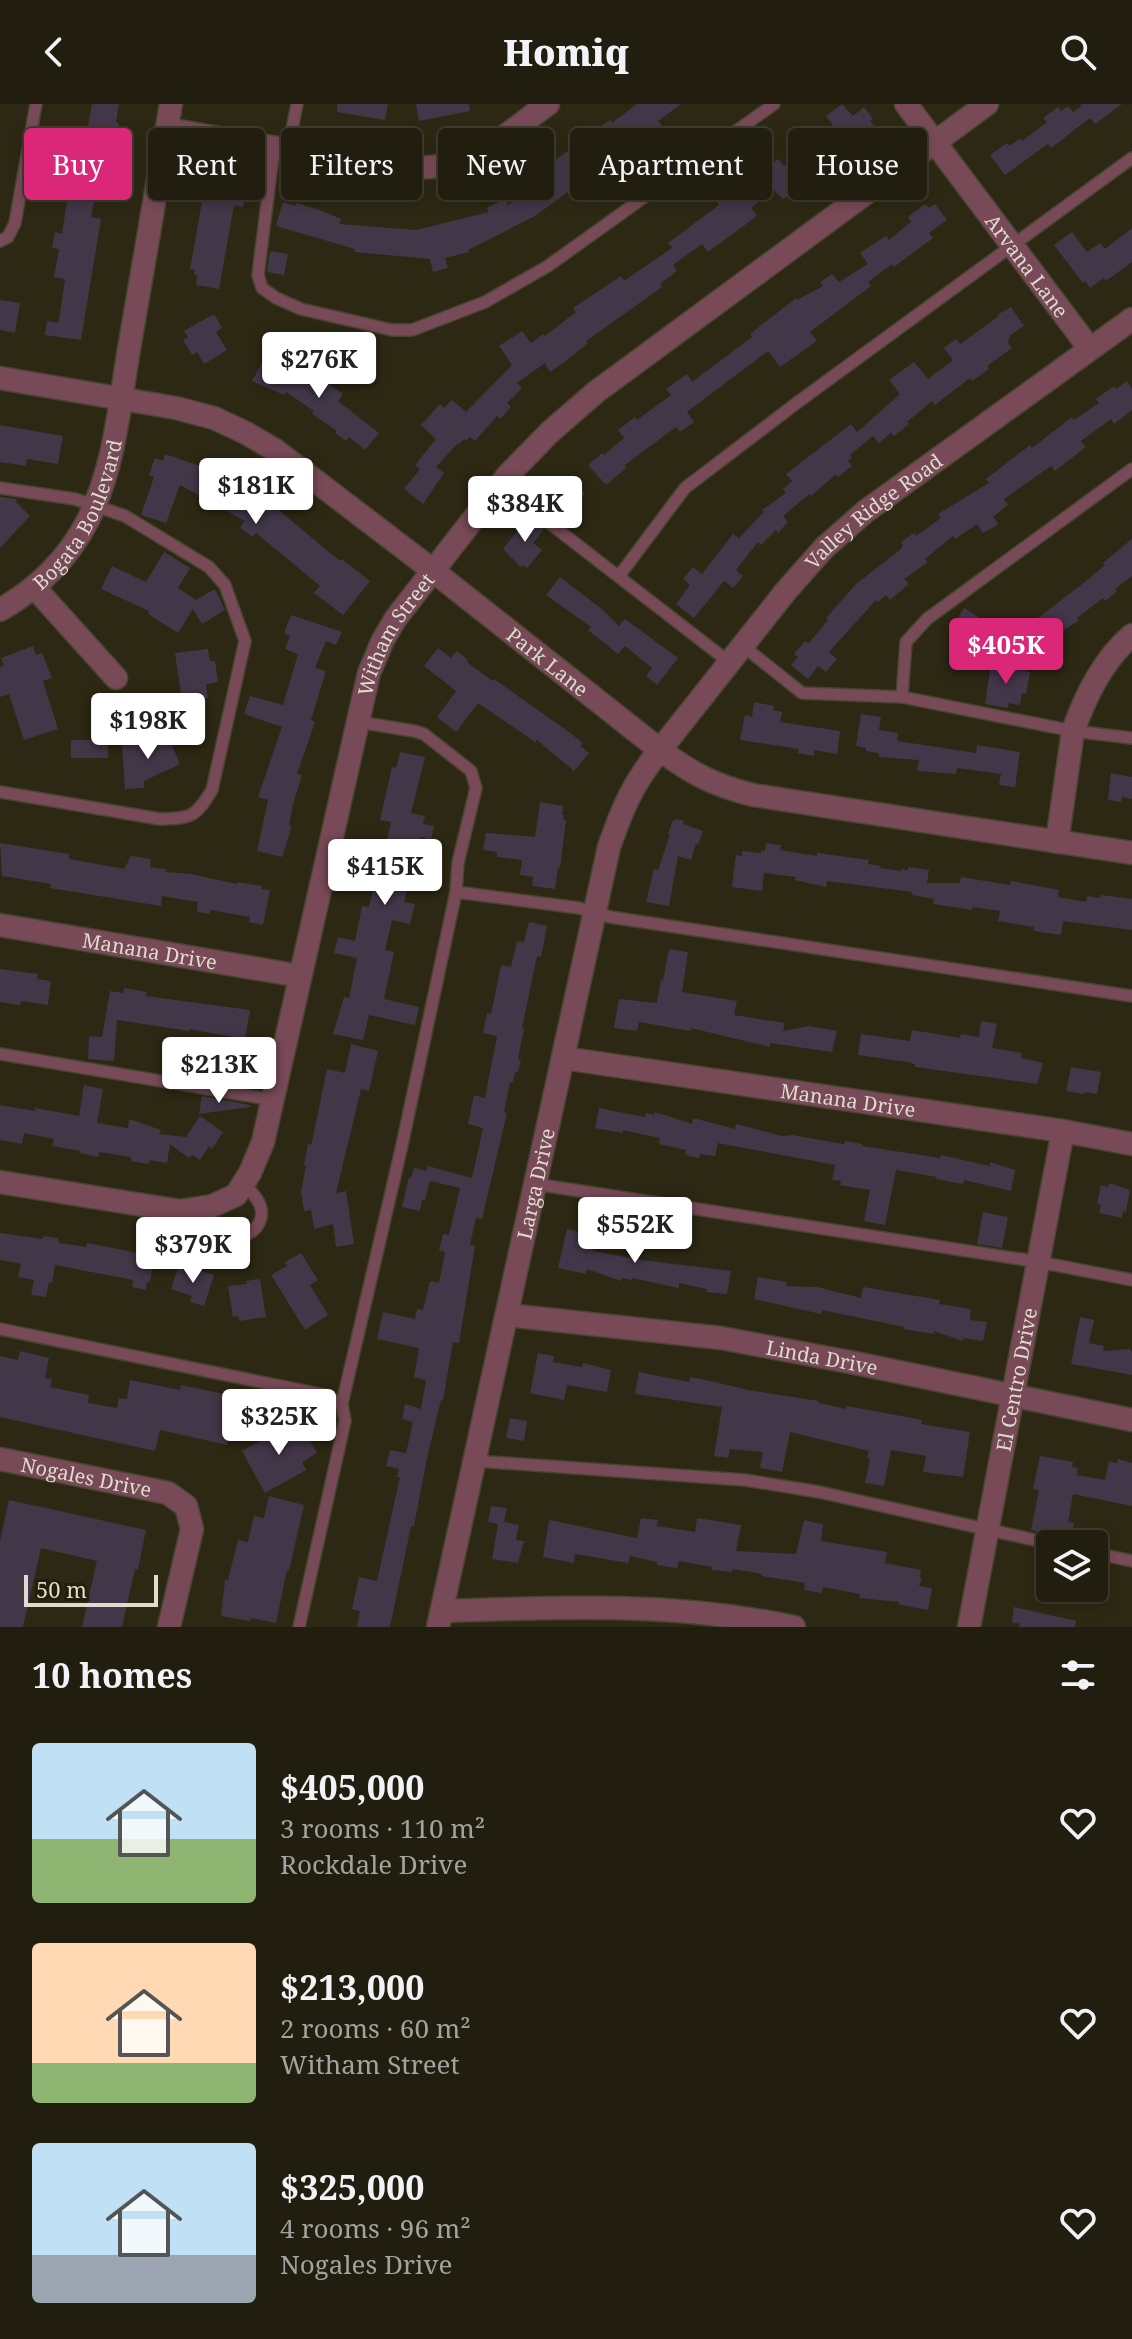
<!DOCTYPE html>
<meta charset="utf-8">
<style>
:root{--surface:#211e0f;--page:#2d2b1d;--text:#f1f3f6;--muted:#a2a29e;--line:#3e3c2f;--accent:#db2777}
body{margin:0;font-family:"Noto Serif",serif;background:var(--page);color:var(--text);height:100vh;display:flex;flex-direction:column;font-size:30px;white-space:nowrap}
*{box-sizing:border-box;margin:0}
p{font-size:26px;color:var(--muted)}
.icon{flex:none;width:44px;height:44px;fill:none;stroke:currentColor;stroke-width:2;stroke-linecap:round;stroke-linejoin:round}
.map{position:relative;height:1523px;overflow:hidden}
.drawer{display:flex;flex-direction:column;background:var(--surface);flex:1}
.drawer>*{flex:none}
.hud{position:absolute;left:24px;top:24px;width:1084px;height:72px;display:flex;gap:16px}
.fabs{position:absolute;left:1036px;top:1426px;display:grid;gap:16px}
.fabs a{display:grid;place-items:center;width:72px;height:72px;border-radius:8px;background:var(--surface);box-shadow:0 4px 12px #0003,0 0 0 2px var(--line);font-size:40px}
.scale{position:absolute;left:24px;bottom:20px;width:134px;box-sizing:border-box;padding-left:8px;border:4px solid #dedbcf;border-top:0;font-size:22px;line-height:28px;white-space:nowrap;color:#dedbcf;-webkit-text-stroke:6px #231e0b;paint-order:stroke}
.price{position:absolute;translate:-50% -68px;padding:0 18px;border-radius:8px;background:#fff;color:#222;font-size:26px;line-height:52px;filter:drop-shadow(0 2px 4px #0008)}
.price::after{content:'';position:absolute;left:50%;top:48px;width:24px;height:18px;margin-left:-12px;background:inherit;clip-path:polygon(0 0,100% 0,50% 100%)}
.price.current{background:var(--accent);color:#fff}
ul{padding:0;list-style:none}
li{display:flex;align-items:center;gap:24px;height:200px;padding:0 32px}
li span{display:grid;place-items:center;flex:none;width:224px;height:160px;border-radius:8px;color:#555}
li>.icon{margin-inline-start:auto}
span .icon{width:96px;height:96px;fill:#fffc;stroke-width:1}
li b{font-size:34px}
h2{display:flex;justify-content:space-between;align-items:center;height:96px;padding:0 32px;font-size:34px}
.tag{padding:0 28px;border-radius:8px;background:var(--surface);box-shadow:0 4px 12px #0003,0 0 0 2px var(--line);font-size:28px;line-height:72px}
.tag.current{background:var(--accent);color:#fff}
header{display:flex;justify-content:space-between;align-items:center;height:104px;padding:0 32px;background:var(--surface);font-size:36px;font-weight:800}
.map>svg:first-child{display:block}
.building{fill:#423748}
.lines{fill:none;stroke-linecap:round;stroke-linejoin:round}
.service-casing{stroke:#484532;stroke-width:14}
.minor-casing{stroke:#484532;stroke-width:25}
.tertiary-casing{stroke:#484532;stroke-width:25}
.service{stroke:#784956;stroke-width:11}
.minor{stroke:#784956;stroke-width:22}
.tertiary{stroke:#784956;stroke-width:22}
.labels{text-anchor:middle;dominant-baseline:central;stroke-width:7;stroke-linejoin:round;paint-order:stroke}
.street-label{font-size:20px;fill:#dedbcf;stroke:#231e0b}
</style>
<header><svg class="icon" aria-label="back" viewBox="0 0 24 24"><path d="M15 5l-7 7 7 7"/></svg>Homiq<svg class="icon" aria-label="search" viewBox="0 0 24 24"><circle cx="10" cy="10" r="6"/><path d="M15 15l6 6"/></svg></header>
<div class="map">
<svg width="1132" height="1523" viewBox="0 0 1132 1523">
<rect width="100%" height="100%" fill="#2c2814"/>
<path class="building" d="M92 0H119L116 18 119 19 108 81 97 80 91 113 101 115 81 236 45 231 47 217 58 219 61 204 65 175 54 173 59 145 52 144 55 128 62 130 74 50 37 43 40 26 57 29V32L85 37Z
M337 0H388L385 16 337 8Z
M416 0H469L470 7 419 17Z
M637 0H681L658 17 663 23 649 34 647 30 608 59 605 55 584 71 589 79 572 93 568 88 535 112 468 146 469 148 445 154 448 164 433 168 430 155 354 148 355 145 276 122 283 98 295 102 296 99 320 106 341 115 339 120 416 126 489 108 487 104 505 95 508 101 532 84 527 77 610 16 612 19Z
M842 0 853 12 864 3 873 15 870 17 876 24 849 44 848 42 820 65 821 67 783 95 774 86 751 104 757 112 708 148 702 140 673 161 677 167 660 180 662 183 586 237 588 239 563 259 550 268 545 259 517 279 522 284 507 299 511 303 500 315 497 312 475 337 470 333 466 337 464 335 458 341 457 340 436 363 444 369 423 400 404 385 420 365 415 361 436 335 421 321 440 300 444 304 452 296 466 308 512 261 499 242 522 227 531 239 543 230 545 232 576 208 573 204 621 172 624 177 672 144 668 139 719 101 717 98 744 78 742 76 760 64 762 67 778 55 784 62 833 21 826 12Z
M1080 0H1122L1095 20 1090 14 1051 44 1048 40 1005 71 990 51 1007 39 1009 42 1020 35 1022 37 1047 18 1043 14 1058 3 1061 7 1068 2 1073 8 1082 2Z
M214 76 249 82 247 98H244L243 103 234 101 219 185 196 181 197 171 194 170 195 166 190 165 202 97 210 98Z
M925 100 929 104 935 100 947 116 929 129 933 134 894 163 892 160 868 178 871 182 810 228 817 237 780 263 768 247 687 308 694 318 680 328 676 323 625 361 626 364 606 381 588 361 602 349 604 351 624 334 618 326 635 313 637 316 671 291 666 285 687 270 692 278 752 233 750 230 796 194 797 196 823 182 820 178 832 170 839 178 868 160 860 149 886 132 889 136 911 118 908 113Z
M1132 124V158L1106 177 1104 174 1090 184 1085 177 1083 179 1054 141 1072 128 1087 148 1100 139 1105 145Z
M270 147 288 150 284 171 267 168Z
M0 196 20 199 15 229 0 226Z
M1011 203 1024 222 1009 232 1010 234 1007 237 1012 244 987 262 989 265 972 277 970 274 935 301 932 297 907 318 909 320 894 332 891 329 879 339 873 332 850 351 852 354 848 357 852 362 838 373 836 370 811 392 809 390 783 412 788 418 778 429 776 426 761 441 758 438 736 466 743 472 733 484 724 477 694 514 676 500 690 481 683 475 693 463 702 470 733 430 739 434 764 408 762 406 786 389 783 385 792 377 786 370 851 320 857 328 900 290 889 276 914 258 928 275 953 256 944 244 956 235 960 240 999 212 997 211Z
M214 210 222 224 216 228 227 246 204 260 197 248 192 251 183 236 188 233 184 227Z
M317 254 329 262 325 267 336 274 331 282 343 290 338 297 379 329 365 346 349 333 346 337 335 329 337 327 312 310 314 307 286 288 284 291 252 277 263 257 302 276Z
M1127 277 1132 285V306L1114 320 1111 315 1081 337 1086 343 1055 367 1051 362 1004 395 1008 401 993 413 998 419 996 422 983 429 977 420 955 435 953 432 925 455 928 458 904 475 909 480 890 496 886 491 878 498 876 496 829 548 837 555 826 568 818 562 808 575 791 561 798 553 794 550 805 537 809 539 828 516 826 514 856 480 901 445 903 441 901 438 914 429 916 432 941 414 938 410 989 379 986 375 1030 341 1032 344 1072 313 1074 316 1099 299 1096 295 1114 282 1116 285Z
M0 321 63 332 58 360 27 355 26 362 0 358Z
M165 350 200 362 224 376 226 371 258 389 340 457 342 455 370 477 343 511 314 489 320 482 256 429 253 433 240 424 245 417 180 381 166 419 141 411 154 373 149 371 155 354 163 357Z
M566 374 585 389 566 414 558 407 554 412 541 402Z
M0 393 17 395 16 398 30 412 0 444Z
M528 414 544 425 533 439 542 446 527 464 523 461 521 463 503 445Z
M1132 435V472L1115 485 1117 488 1105 497 1103 494 1077 514 1079 516 1041 542 1044 547 1027 559 1009 536 1090 474 1105 461 1103 459Z
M164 448 190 464 178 484 196 496 215 485 225 506 202 520 193 505 178 529 148 510 149 507 101 485 112 462 146 478Z
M560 473 603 506 619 522 625 515 678 554 657 581 646 572 652 564 625 542 618 550 588 526 591 523 546 491Z
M964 504 991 521 980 539 952 524Z
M291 511 342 528 336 541 326 537 315 564 326 567 311 616 315 618 297 670 302 671 293 700 289 721 291 722 290 729 282 753 257 747 268 696 258 693 282 623 244 610 250 592 283 601 298 550 285 545 290 532 284 529Z
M33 542 36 551 42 549 52 574 43 577 58 625 24 636 9 590 0 593V563L4 562 1 554Z
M438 544 451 554 457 547 468 556 467 558 492 577 494 575 569 628 583 639 580 642 589 649 574 667 537 636 535 638 478 599 456 628 437 613 456 587 424 562Z
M208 545 210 557H215L218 578 206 580 208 594 182 597 175 549Z
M991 561 1030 568 1026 590 1022 589 1020 601 1009 599 1008 604 985 600Z
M754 598 774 602 773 606 782 608 780 618 840 627 837 650 814 646V652L798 649 799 645 740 636 745 611 752 613Z
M861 610 881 613 879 626 898 629 897 637 976 649 977 641 1020 648 1015 683 999 681 1001 670 957 664 956 670 917 667 919 656 879 653V649L866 647V644L856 642Z
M166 628 180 660 144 677V684L125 685 122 641 141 640Z
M71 636H108V654H71Z
M400 648 425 653 411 709 425 712 423 720 434 722 431 736 421 733 404 798 415 800 410 820 392 816 385 846 394 848 384 895 419 903 415 921 369 911 363 936 333 930 344 893 349 894 357 854 334 849 338 833 355 837 362 802 369 803 377 770 371 768 377 744 385 746 391 718 380 716 392 663 396 664Z
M1111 669 1132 673V695L1122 693 1121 698 1108 696Z
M540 698 563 702 562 711H564L563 715 566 716 560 764H558L555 785 532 782 533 773 520 771 522 756 497 753V748L483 746 486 729 535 733Z
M676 715 684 717 683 720 703 727 698 741 696 740 691 756 678 752 669 802 646 798 654 765 658 766 670 731 668 730 673 716 675 717Z
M0 739 69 750V755L124 765 131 752 151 755 150 763 166 765V768L191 770 237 780V778L262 782 261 785 270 786 263 821 249 818 250 813 210 806V810L197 808 198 798 162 792 161 802 50 784 51 780 2 772Z
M766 739 781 741 780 746 817 752V749L869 756 868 760 881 762 880 764 901 767 902 765 908 766V763L929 766 927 779H960L961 773 1010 781 1011 777 1059 786 1058 793 1086 798 1087 792 1100 794 1101 791 1132 795V826L1063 817 1061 831 1034 827V823L998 817 1000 807 973 803 972 806 933 800 934 795 912 791V788L827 777 826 783 795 776 796 773 764 769 762 787 732 783 736 751 742 752V747L761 749V747H765Z
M529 818 547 822 541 853 537 852 522 924 524 925 518 955 521 956 518 968H515L513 978H510L504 1008 507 1009 482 1115 476 1114 470 1141 475 1142 459 1239 453 1238 443 1296H441L427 1354 414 1422H411L390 1523H357L360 1507 352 1505 359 1473 377 1477 400 1373H397L399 1365 386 1362 390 1346 406 1349 413 1318 402 1315 405 1300 421 1305 426 1276 414 1273 419 1244 377 1235 383 1208 415 1215 417 1205 423 1206 430 1177 439 1179 445 1148 439 1146 443 1130 449 1131 460 1084 430 1077 425 1096H422L420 1107 402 1103 409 1073 411 1074 414 1064 426 1067 428 1062 472 1074 483 1024 468 1020 474 991 485 994 497 932 483 929 487 909 491 910 501 861 511 863 517 837 524 838Z
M669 845 688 848 682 888 737 897 734 911 785 919 783 927 809 922 837 927 832 948 770 939V943L691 924V927L639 918 637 927 614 924 619 895 657 899 661 876 663 877Z
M0 865 38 870 37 875 51 877 48 901 21 897 20 901 0 898Z
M124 884 147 888 146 892 250 906 245 935 189 925V927L117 916 114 957 88 955 89 932 102 933 110 887 123 889Z
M981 917 997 920 992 944 1022 949 1021 954 1043 959 1037 980 915 963V960L907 958 858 951 861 930 910 937 912 926 960 934 961 930 979 933Z
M351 940 378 947 369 987 361 985 336 1089 346 1087 354 1140 336 1143 333 1120 314 1125 311 1106 304 1107 301 1088 306 1062 304 1061 308 1040 311 1041 313 1033 327 965 345 969Z
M1071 963 1101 968 1097 990 1085 988 1084 990 1066 987Z
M84 981 103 985 97 1019 128 1024 129 1015 161 1026 159 1030 186 1033 200 1012 223 1028 212 1045 209 1042 200 1056 192 1051 189 1054 170 1040 167 1059 149 1056V1060L131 1057V1053L99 1048 98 1053 80 1049V1047L52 1042 54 1035 24 1029 22 1040 0 1036V1001L35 1007V1004L79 1012Z
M202 992 250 1001V1003L199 1010Z
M599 1004 645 1013 646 1009 654 1011 655 1008 692 1020 693 1014 735 1025 736 1020 782 1032 792 1031 844 1040 845 1037 862 1040V1042L940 1054 941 1051 990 1062V1058L1015 1066 1011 1087 964 1076 963 1080 936 1075 937 1073 896 1066 885 1121 864 1117 870 1086 840 1081 841 1077 832 1076 835 1061 718 1039 715 1052 700 1050 699 1054 685 1051 686 1046 659 1040 660 1034 623 1026V1029L595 1024Z
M1109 1079 1130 1086 1126 1108 1123 1107 1122 1114 1099 1109 1101 1101 1097 1100 1101 1081 1108 1083Z
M983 1108 1008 1113 1002 1144 977 1140Z
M582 1118 598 1121 593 1147 642 1156 731 1167 727 1190 706 1188 707 1185 679 1179V1184L632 1174V1176L621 1174V1177L587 1165 586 1170 558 1164 567 1125 580 1128Z
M0 1129 43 1135V1132L58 1134 59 1139 86 1143 87 1139 143 1150 142 1154 154 1156 150 1178H147L146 1186 132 1183 133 1176 55 1161 52 1179 49 1178 46 1193 31 1191 34 1176 18 1173 21 1160 0 1156Z
M301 1149 318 1176 310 1181 328 1211 305 1226 271 1171 287 1162 285 1158Z
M178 1164 192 1168 193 1164 214 1171 204 1202 190 1198 192 1192 171 1185Z
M758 1173 787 1178 786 1182 817 1183 861 1194 863 1183 940 1196 939 1200 971 1205 970 1216 987 1218 983 1237 963 1234V1237L934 1227V1230L904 1225V1223L822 1206 821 1210 754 1195Z
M260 1175 266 1213 239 1217 238 1212 233 1213 228 1182 247 1180 246 1177Z
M1080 1213 1094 1216 1089 1239 1104 1242 1103 1247 1130 1245 1132 1248V1271L1071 1260Z
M20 1247 49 1254 45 1274 52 1275 50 1283 89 1291 88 1299 117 1304 119 1294 127 1295 130 1276 180 1286 181 1281 247 1295 242 1315 233 1314 227 1341 160 1326 155 1347 0 1313V1252L18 1256Z
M538 1249 554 1252 553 1258 582 1263 583 1259 611 1266 607 1288 567 1281 564 1296 530 1289Z
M639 1268 689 1278 690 1273 706 1276 748 1286 819 1297V1299L846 1305 847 1302 922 1316 921 1320 970 1328 963 1373 923 1368 926 1352 891 1346 884 1382 865 1379 870 1355 867 1354 869 1347 790 1328 782 1368 760 1364 763 1348 730 1345 728 1354 714 1352 722 1303 635 1290Z
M510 1314 527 1317 524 1337 506 1334Z
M302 1323 317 1349 302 1358 306 1366 265 1389 242 1347 284 1324 288 1331Z
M1040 1352 1073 1358 1072 1363 1078 1364 1077 1371 1105 1376 1109 1357 1117 1359 1118 1355 1132 1359V1402L1073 1390 1068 1418 1074 1419 1071 1434 1031 1426 1039 1386 1033 1385Z
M269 1392 304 1401 289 1467 287 1466 276 1519 251 1514 250 1517 221 1512 225 1476H228L238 1436 248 1438 254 1412 264 1414Z
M9 1396 146 1426 138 1465H135L122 1523H82L97 1457 41 1444 23 1523H0V1437Z
M491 1402 507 1404 504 1418 519 1421 516 1436 524 1437 518 1459 492 1455 498 1420 488 1418Z
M641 1414 658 1416 657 1422 695 1428 697 1414 741 1421 736 1447 796 1450 804 1416 821 1420H823L821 1437 887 1448 885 1459 921 1466 920 1475H922L919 1482 932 1484 928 1506 906 1502 899 1500V1498L859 1494 860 1490 823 1483 822 1489 804 1486 805 1479 762 1472V1470L733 1465 732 1468 712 1466V1463L679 1457 677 1464 657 1461V1458L630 1452 628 1459 575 1450 574 1459 543 1453 549 1416 637 1434Z
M1014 1503 1076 1517 1075 1523H1019L1020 1520 1012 1518Z"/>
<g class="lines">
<defs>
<path id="service" d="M274 44 258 171 262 184 276 194 301 205 392 226H412L485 198 548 162 774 0
M288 46 297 0
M0 137 8 133 15 119 36 0
M1132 365 927 515 906 538 902 593 1073 627 1132 634
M500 381 729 558
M0 384 75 395 125 412 209 463 225 481 245 537 212 686C195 714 191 714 160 715L0 688
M619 472 685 384 798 298 1132 54
M743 542 802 589 902 593
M456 788 579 804 610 813 1132 892
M0 950 274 996
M535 1080 1039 1158 1132 1176
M201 1104C210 1113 219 1127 230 1131 248 1138 267 1119 260 1101 257 1093 250 1086 244 1080
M0 1225 325 1291 342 1300 345 1317 299 1523
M342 1300 402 1041 456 788 458 759 476 684 471 667 424 630 414 627 358 618
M475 1357 745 1376 819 1388 1053 1440
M1094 1449 1132 1457"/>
<g id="minor">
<path id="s1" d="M906 0 1090 245"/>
<path d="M167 25 382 62C409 64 437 66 463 56 494 44 521 19 548 0"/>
<path d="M35 484 116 574"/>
<path id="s2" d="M0 506C37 485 69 454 88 416 115 362 119 303 129 245 143 164 157 82 171 0"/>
<path id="s3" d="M660 646 786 487 824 444 866 407 1132 215"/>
<path d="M1057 738 1073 627C1086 591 1103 556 1132 531"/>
<path id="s4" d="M0 821 300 872"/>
<path id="s5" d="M563 954 1063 1027 1132 1040"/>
<path id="s6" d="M0 1078 180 1107 212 1102 236 1091 250 1069 263 1038 369 569 383 536 396 514 507 372 550 328 596 288 987 0"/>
<path id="s7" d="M507 1211 721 1234 855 1259 1132 1316"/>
<path id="s8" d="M0 1355 168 1389 186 1402 192 1425 169 1523"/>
<path d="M442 1507C562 1503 675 1498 794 1523"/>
<path id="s9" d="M969 1523 1063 1027"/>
</g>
<g id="tertiary">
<path id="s10" d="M0 274 176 304 214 314 246 329 275 346 418 455 660 646C693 670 713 681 753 691L1132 749"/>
<path id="s11" d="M438 1523 609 743C623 703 633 679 660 646"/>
</g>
</defs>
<use href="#service" class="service-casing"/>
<use href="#minor" class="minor-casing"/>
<use href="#tertiary" class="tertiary-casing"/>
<use href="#service" class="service"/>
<use href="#minor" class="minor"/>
<use href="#tertiary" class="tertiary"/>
</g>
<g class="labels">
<g class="street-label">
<text stroke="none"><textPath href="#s1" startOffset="202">Arvana Lane</textPath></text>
<text stroke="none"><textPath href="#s2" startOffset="128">Bogata Boulevard</textPath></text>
<text stroke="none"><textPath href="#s3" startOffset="322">Valley Ridge Road</textPath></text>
<text stroke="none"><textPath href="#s6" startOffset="828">Witham Street</textPath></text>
<text stroke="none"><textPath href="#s10" startOffset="632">Park Lane</textPath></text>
<text stroke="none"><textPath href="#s4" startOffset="152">Manana Drive</textPath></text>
<text stroke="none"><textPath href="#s5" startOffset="288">Manana Drive</textPath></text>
<text stroke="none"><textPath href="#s11" startOffset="454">Larga Drive</textPath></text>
<text stroke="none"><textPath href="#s7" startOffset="318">Linda Drive</textPath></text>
<text stroke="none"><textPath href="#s9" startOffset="252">El Centro Drive</textPath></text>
<text stroke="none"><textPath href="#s8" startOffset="88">Nogales Drive</textPath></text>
</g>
</g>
</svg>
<div class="fabs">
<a><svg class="icon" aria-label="layers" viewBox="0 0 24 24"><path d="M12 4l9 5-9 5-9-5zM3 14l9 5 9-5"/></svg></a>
</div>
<div class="scale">50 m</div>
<b class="price" style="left:319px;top:296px">$276K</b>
<b class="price" style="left:256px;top:422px">$181K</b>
<b class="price" style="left:525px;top:440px">$384K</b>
<b class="price current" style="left:1006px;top:582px">$405K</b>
<b class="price" style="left:148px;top:657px">$198K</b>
<b class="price" style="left:385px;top:803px">$415K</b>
<b class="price" style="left:219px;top:1001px">$213K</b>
<b class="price" style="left:635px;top:1161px">$552K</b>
<b class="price" style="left:193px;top:1181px">$379K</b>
<b class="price" style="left:279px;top:1353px">$325K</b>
<div class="hud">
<a class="tag current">Buy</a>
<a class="tag">Rent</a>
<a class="tag">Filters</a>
<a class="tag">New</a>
<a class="tag">Apartment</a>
<a class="tag">House</a>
</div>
</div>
<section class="drawer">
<h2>10 homes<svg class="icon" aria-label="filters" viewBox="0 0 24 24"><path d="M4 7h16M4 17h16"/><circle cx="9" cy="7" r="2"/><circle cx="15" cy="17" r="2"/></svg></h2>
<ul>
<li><span style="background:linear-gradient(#bfe0f5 60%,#8fb573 0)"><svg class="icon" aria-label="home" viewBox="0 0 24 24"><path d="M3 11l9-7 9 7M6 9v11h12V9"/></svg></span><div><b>$405,000</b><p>3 rooms · 110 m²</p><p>Rockdale Drive</p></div><svg class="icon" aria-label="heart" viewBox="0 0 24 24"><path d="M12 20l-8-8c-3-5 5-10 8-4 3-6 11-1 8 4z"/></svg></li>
<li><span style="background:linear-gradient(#ffd9b3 75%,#8fb573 0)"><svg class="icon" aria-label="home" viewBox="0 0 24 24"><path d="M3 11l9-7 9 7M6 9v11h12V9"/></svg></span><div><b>$213,000</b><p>2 rooms · 60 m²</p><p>Witham Street</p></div><svg class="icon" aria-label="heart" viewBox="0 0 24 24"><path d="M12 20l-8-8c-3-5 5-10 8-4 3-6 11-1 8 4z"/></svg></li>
<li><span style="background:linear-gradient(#bfe0f5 70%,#9aa5b1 0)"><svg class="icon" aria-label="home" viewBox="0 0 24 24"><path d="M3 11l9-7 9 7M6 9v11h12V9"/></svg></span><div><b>$325,000</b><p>4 rooms · 96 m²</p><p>Nogales Drive</p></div><svg class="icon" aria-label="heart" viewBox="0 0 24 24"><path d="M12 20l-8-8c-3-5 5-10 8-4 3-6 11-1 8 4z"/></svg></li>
</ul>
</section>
